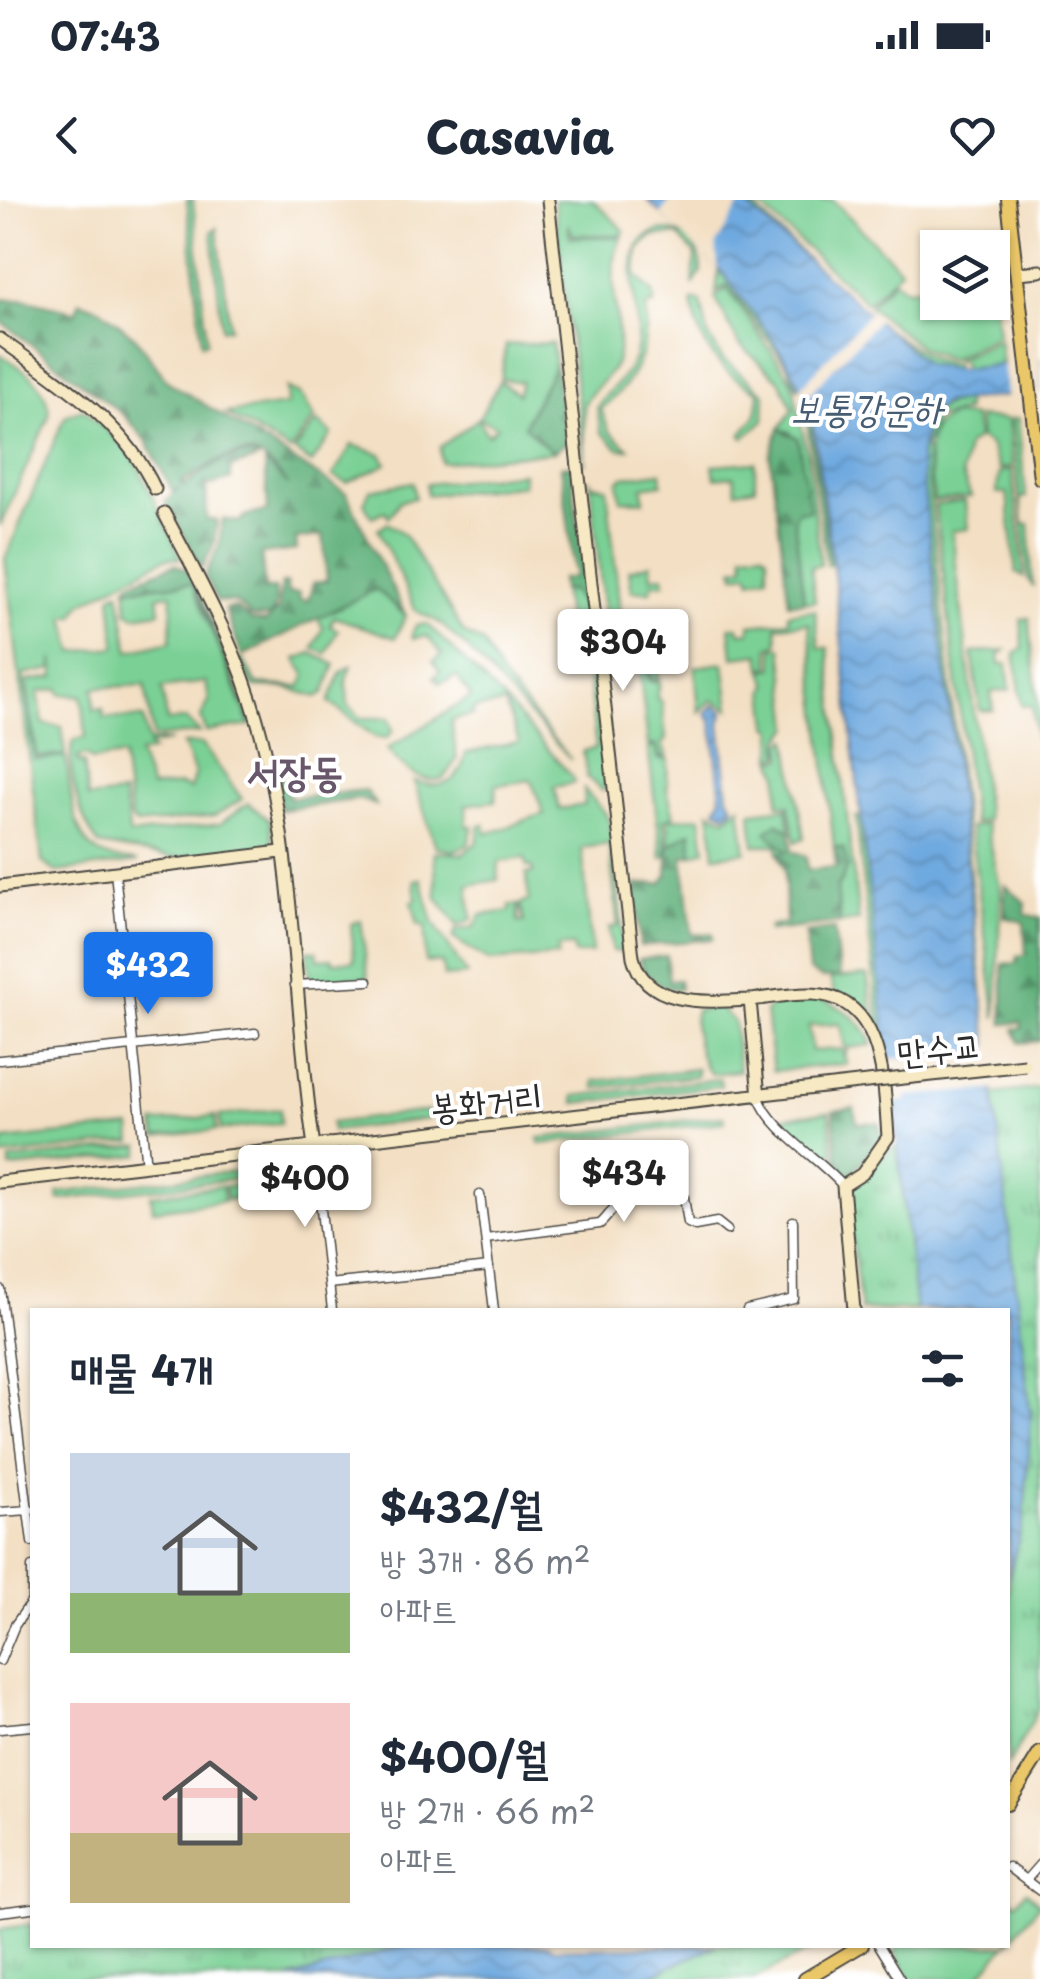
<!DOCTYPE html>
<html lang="ko">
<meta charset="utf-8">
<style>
:root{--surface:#fff;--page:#f2f2f3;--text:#1f2937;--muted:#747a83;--accent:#1a73e8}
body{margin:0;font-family:"Playpen Sans","Poor Story",sans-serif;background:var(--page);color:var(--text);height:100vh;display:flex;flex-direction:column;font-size:38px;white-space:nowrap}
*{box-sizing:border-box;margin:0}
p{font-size:32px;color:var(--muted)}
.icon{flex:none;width:55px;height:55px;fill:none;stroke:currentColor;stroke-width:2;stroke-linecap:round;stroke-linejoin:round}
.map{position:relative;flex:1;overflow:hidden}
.panel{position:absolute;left:30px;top:1108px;width:980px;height:640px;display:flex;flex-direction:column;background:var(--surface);border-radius:0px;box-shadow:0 2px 8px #0004}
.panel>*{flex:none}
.fabs{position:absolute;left:920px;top:30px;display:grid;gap:20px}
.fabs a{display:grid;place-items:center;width:90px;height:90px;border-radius:0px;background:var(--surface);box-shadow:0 2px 8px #0004;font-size:50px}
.price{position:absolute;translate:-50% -85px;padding:0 22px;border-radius:10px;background:#fff;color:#222;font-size:32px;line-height:65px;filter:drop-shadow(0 2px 5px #0008)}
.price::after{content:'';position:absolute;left:50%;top:60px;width:30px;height:22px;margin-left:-15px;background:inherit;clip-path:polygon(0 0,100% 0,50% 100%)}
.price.on{background:var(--accent);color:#fff}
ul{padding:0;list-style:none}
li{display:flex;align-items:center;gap:30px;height:250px;padding:0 40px}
li span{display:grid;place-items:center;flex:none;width:280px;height:200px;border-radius:0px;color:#555}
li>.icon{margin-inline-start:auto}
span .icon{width:120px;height:120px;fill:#fffc;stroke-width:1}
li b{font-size:42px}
h2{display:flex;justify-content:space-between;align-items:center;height:120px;padding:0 40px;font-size:42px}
.status{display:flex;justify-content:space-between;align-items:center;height:70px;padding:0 50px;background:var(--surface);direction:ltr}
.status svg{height:28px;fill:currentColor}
header{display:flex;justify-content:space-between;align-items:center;height:130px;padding:0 40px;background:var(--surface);font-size:45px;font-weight:800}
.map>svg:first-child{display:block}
.green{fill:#7ad095;stroke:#527e60;stroke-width:2.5}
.forest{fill:url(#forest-firs);stroke:#476e54;stroke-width:2.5}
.park{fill:url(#park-tufts);stroke:#527e60;stroke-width:2.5}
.water{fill:url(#water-waves);stroke:#4c6a85;stroke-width:2.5}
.pier{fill:#f3dfc3}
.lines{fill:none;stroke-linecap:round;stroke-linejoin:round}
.street-casing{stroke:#494642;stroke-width:11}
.secondary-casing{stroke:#494642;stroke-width:15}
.primary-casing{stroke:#494642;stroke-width:16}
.street{stroke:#fff;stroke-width:8}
.secondary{stroke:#f7e9c3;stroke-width:11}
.primary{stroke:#eac769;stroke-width:12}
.secondary-bridge-casing{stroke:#494642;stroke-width:15;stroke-linecap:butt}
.secondary-bridge{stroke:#f7e9c3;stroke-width:11}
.labels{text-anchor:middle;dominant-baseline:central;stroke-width:8;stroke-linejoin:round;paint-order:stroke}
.street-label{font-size:35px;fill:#2b2b2b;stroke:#fff}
.water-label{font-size:38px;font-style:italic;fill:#465d73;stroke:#fff}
.quarter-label{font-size:40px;font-weight:bold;fill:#68566a;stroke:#fff}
</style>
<div class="status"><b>07:43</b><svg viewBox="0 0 49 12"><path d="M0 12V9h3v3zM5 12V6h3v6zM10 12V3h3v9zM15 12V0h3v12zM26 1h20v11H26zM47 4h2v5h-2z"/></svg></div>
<header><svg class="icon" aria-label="back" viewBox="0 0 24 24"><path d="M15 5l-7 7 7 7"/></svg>Casavia<svg class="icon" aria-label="heart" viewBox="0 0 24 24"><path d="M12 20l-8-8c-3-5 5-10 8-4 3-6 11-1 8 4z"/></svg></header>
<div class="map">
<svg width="1040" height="1779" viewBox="0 0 1040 1779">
<defs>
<pattern id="forest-firs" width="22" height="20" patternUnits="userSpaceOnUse" patternTransform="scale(2.5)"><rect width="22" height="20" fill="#63b27e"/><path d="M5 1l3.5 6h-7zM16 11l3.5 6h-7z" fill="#529167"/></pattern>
<pattern id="park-tufts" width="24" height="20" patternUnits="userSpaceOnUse" patternTransform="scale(2.5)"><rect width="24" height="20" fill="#7ad095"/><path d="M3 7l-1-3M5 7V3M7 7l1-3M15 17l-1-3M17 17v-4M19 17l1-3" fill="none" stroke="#64a97a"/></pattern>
<pattern id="water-waves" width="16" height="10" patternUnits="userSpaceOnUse" patternTransform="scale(2.5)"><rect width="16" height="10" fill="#6ea9df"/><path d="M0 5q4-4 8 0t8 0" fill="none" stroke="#5b8ab5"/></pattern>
</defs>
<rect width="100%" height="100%" fill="#fff"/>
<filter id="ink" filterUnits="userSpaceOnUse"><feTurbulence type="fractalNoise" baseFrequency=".01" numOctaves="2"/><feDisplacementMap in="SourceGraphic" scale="20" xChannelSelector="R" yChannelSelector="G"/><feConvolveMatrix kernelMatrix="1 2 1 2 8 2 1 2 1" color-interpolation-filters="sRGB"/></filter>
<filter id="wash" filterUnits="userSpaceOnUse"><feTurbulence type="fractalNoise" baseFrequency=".0048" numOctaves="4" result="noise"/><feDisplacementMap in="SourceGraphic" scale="40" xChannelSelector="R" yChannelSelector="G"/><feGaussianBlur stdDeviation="2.25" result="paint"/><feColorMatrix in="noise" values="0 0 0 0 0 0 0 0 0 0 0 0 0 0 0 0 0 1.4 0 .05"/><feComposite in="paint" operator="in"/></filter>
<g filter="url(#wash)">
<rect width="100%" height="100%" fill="#f3dfc3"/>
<path class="green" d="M187 0H193L207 142 202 143Z
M554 0H593L624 30 623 35H573L568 24 570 37H622C603 72 622 116 618 154 616 175 592 186 584 205L585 264Z
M741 0H747C790 40 901 160 954 164L955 169 926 164 912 154Z
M754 0H833L901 70 867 103Z
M217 28 230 128 222 129 212 31Z
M664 30C688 33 701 48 701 72L693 85 695 54 677 35 652 36 638 50 636 75 653 93 654 105 646 106C650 150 635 182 601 209L609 231 629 249H619L601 232 597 207C608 189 626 180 634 158 648 115 607 38 664 30Z
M719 69 774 141 807 202 831 365H827L804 203 787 165 727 85 716 92Z
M894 80 906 89 937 86 938 102H992L993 91 998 135 950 159 921 148 869 106Z
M727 88 792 181 808 257 821 365 811 367 815 401 804 402 794 318 798 311 809 310 790 232 779 229 793 209 779 180 738 143 715 97Z
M696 100 701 102 708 135 722 158 765 194 764 220 744 238 741 234 756 216 759 192C719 172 698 145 692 101Z
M999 139 1002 164 963 170V162L955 160Z
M552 143 555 165 527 218 536 238 553 252 441 263 440 247 478 219 488 235 497 227 479 218 500 181 518 194 521 182 501 179 506 145Z
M0 154C26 171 48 182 49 216L0 326Z
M286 188 301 195 315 217 290 251 226 213 287 205Z
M965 201 966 210 936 218 925 246 988 845 920 254C923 222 931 204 965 201Z
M83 209 132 253 181 358 164 359 81 404 74 416 65 417 74 452 116 447 111 396 119 391 129 451 171 441 172 394 158 396 160 412 135 416 127 411V389L192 383 250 525 206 532 201 517 209 501 206 482 162 488 167 521 186 519 200 533 153 537 145 485 94 488V510L103 509 104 518H143L148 541H171L148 546 153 551 139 554 151 588 180 585 190 589 195 574 183 544H202L242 599 215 616 137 625 131 619 123 556 92 560 87 555 78 557 79 563 84 562 88 598 123 594 130 635 220 624 248 603 270 621 273 644 268 651 174 658 99 645C79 618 66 571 73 541L86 537 82 496 60 494 59 489 38 492 43 524 62 527 65 555 37 557 27 481 55 477 53 459V469L23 475 35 560 66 557C71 585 70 637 99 653 110 660 126 659 138 662L56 672 42 662 5 359 65 216Z
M954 215 974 217 977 239 967 246 962 274 971 297 934 301C931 271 916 226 954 215Z
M978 217 1008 220 1012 267 999 269 990 245 980 239Z
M1011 219H1018L1026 297 1020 298 1023 324H1029L1033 387 1028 378Z
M317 221 332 234 312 263 294 251Z
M352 245 381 254 387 264 347 283 333 276Z
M755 262V288L736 291 734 276 715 278 713 265Z
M1012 270 1024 377 1016 373 1007 293H996L1000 272Z
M661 272 662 284 643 287 644 301 621 300 618 282 623 277Z
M523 273V285L427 295 426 284Z
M590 279 592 285 607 287 623 439 662 436 663 442 673 441V434H681L684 462 658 465 659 480 651 479 648 457 637 454 636 440 607 443Z
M413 282 415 298 400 301 389 317 385 311 372 317 364 303 370 290Z
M965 301 968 329 952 331 987 620 973 623 935 305Z
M387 323 404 334 464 433 483 443 501 476 571 560 469 450 440 423 416 411 378 329Z
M762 351 768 356V376L751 380 749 373 735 375 734 368 745 366 744 353Z
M651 364 652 377 664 376 665 383 651 384V391H632L629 370Z
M377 389 406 416 395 438 334 417 330 426 338 430 326 454 313 448 323 428 318 418Z
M562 390 573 391 581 405H587L607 586 602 591 587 577 583 551 596 548 585 446 572 447Z
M815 410 819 448H828L859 721 840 723 837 688 843 680V648L834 647 809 423 777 426 778 443 769 447 770 467 762 468 760 454 733 457 730 427H738L739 433 750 432V425L789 421V413Z
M1029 418 1040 520 1037 543 1032 505 1022 506 1015 454 1023 448 1021 419Z
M427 424 506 502 573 578 574 583 554 587 559 609 585 605 584 589 606 614 611 627 624 747 621 752 612 751 609 728 618 726 609 644 582 648 592 753 575 755 573 746 558 747V756L489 761 453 738 456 730 474 727 481 715 510 711V705H518V722H524L520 704 529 700 526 674 533 673 532 667H527L525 658 499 662 498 680 468 685 472 719 458 726 437 698 434 652 463 654 477 642 480 625H485L486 633C506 631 522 619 544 614L531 580 496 585 495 601 466 605 467 626H473L468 645 453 651 436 647 414 581C442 591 460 583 466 553L519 542 505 504 473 509V515L451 520 457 559 443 579C419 585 401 566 387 549L471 497 457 476 440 483 434 477 440 472 433 462 442 455 427 436 413 438 412 434 416 425Z
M773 447 782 448 791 527 780 540V556L773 558 774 530 769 526 765 490 768 485 763 471 774 467Z
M1005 450 999 455 1000 464H1007L1010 490 991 492 993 510 980 511 972 453Z
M311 453 335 464 324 493 317 497 287 488 254 487 239 462 243 460 257 484 300 487 306 476 296 459Z
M638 457H645L649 481 660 483 657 498 662 502 666 539 662 544 667 557H660L656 545H648Z
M724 463 730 509 712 500 699 512 695 467Z
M351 466 346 479 348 505 361 518H389L393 531 387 538 375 537 329 502 341 472Z
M788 539 804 638 795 642 789 605 778 604 779 575 774 561 783 558 782 543Z
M655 547 658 559 668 560 667 589 674 616 664 620 667 656 662 658 648 548Z
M740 606 746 652 715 656 710 611 726 619Z
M787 608 790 631 777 623 779 642 788 652 778 653 777 645H754L751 612Z
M701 617 705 650 692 655 691 633 669 645 668 619Z
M856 617H860L890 858 883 859Z
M986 624 1001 691 996 818 970 627Z
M421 679 433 722 467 775 444 777 442 763 425 762V725H418L412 701 416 700 414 680Z
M361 720 368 778 310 780 307 751H317L318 759 332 758 333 762 354 761 351 724Z
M867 775 873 815 868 819 834 792 830 778Z
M814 798C837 802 867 822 872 845L848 848 846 853 840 824 809 826 812 851 841 849 847 864 773 871 766 811 777 802Z
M721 808 734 822 739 871 711 874C699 863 691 824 696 810Z
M697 869V876L595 888 594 881Z
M720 879 721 886 575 903 574 896Z
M280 909 281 923 221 930 219 916Z
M428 911 429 919 332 931 331 923Z
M829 912 834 965 779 918Z
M215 916 217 930 156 937 154 923Z
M724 916 725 922 540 944 539 938Z
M131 927 132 942 0 956 4 940Z
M140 946V955L10 968V960Z
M292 965 293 972 59 1000 58 993Z
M300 977 301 991 227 1000 225 986Z
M222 986 224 1001 153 1010 151 995Z
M1026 1691 1040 1704 1008 1743V1696L1016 1703Z
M899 1745H1006L977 1779H910L895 1752Z"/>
<path class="forest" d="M23 99 77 112 80 101 101 109 136 138 167 181 346 293 406 416 376 389 242 456 225 409 235 407 251 420 266 422 279 409 281 384 286 383 288 393H299L300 399 308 401 313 383 327 381 323 335 296 339 297 350 261 354 265 389H274C278 400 277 410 268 417H252L236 402 217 401 205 376 219 345 223 319 239 322 247 315 268 311 265 262 289 285C280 276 271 262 259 256 238 244 199 271 182 282L184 286C203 271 234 248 260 258L230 268 231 279 206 286 207 320H217L214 343 202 368 165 301 179 288 173 292 146 240 123 214 0 121V100Z
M555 165 566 243 553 252 524 226Z
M779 229 798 238 810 310 798 311 794 318 804 402 789 403 770 256Z
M571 265 587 405H581L573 391 562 390 561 379 575 377 561 266Z
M175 364 187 370 197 385 253 525 193 383 126 388 131 382Z
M283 578 290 598C316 595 339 593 365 590L376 605 359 599 281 610 275 579Z
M777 623 790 631 792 651 806 656 808 670 836 667 834 648H843L848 667 837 688 840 723 769 731V727L786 723 785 669 778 653 787 651 766 632Z
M691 632 692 655 683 656 692 735 712 733 713 739 640 746 635 685 662 683 667 676 669 645Z
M1005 685 1026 703 1025 714 1040 718V841L1020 843 1014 829 1022 827 1021 822 1003 824V764L1017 763 1018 756 1026 754 1024 722 1004 717Z
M834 729 840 777 822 778 809 771 805 733Z
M666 756 669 781 679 780 680 789C662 791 644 776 639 759Z
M854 908 857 923H879L882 937 850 975 838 967 833 911Z"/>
<path class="park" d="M1040 888V1507L1008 1566V1381L1024 1317 1031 1218 993 894Z
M897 947 916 1110H861L846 989C867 979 876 954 897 947Z
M32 1724V1745H406L289 1779H0V1729Z
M717 1745H820L754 1779H643Z"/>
<path class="water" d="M647 0H741L926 164 960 170 1040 159V192L944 203 930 215 920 254 1031 1218 1024 1317 1008 1381V1110H916L833 365 813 223 796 177 774 141 722 72Z
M714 505 724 511 720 523 728 596 734 607 726 614 716 609 721 597 712 523 706 513Z
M406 1745H548L555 1749 717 1745 643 1779H289Z"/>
<path class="pier" d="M671 0H743L716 45 718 70 660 14Z
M871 111 879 119 802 202 797 191Z
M1040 154V197L1007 202 1003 158Z
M991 846 996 889 906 896V901L895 902 894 897 888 898 885 862 890 859 980 851Z"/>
</g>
<g filter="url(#ink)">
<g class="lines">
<defs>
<path id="street" d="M115 672 146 966
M295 785 368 781
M0 860 255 833
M759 897C769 929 819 958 843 986
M314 946 332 1110
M480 995 494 1110
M486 1039 600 1024C621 1007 639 949 681 978L688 1023 695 1026 717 1022 727 1030
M329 1084 489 1067
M0 1089 32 1342
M747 1110 794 1099 793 1021
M0 1312 30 1310
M0 1461 15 1425 32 1401V1367
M0 1529 32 1526
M1008 1667 1040 1691
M1026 1680 1040 1664
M0 1712 32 1708
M879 1745 900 1779"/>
<path id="secondary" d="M548 0 633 757C645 808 709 802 750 800L759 897
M1017 73 1040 71
M0 139C60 183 123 220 155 289
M164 313C196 373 230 435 251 500 297 642 292 799 314 946
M0 686 281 652
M750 800C770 798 792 793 812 794 885 796 884 885 888 937L862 974 843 986 854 1110
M0 982 858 883"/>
<path id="primary" d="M1008 0 1040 278
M1008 1604 1040 1553
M805 1779 862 1745"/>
</defs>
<use href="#street" class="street-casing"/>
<use href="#secondary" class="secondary-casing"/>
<use href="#primary" class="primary-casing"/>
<use href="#street" class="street"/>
<use href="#secondary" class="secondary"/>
<use href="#primary" class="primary"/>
<defs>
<path id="secondary-bridge" d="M858 883 1025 865"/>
</defs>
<use href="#secondary-bridge" class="secondary-bridge-casing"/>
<use href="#secondary-bridge" class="secondary-bridge"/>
</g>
</g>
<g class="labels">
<g class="street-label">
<text transform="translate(939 847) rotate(-6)">만수교</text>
<text transform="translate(486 900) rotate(-6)">봉화거리</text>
</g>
<g class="water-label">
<text x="867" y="206">보통강운하</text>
</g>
<g class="quarter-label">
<text x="295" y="569">서장동</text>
</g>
</g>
</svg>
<div class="fabs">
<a><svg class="icon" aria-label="layers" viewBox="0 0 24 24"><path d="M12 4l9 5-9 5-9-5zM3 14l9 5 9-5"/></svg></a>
</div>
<b class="price" style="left:623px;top:494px">$304</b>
<b class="price on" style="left:148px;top:817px">$432</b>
<b class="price" style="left:624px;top:1025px">$434</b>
<b class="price" style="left:305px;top:1030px">$400</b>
<section class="panel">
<h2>매물 4개<svg class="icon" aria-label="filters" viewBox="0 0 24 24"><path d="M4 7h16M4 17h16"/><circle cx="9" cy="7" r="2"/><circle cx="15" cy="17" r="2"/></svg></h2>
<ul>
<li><span style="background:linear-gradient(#c9d6e8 70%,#8fb573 0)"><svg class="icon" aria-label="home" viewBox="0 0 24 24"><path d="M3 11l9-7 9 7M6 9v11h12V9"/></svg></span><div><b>$432/월</b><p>방 3개 · 86 m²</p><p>아파트</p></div></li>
<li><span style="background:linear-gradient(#f6c9c9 65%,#c2b280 0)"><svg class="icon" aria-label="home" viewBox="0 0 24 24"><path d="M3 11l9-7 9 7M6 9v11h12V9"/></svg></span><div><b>$400/월</b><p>방 2개 · 66 m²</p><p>아파트</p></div></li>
</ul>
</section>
</div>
